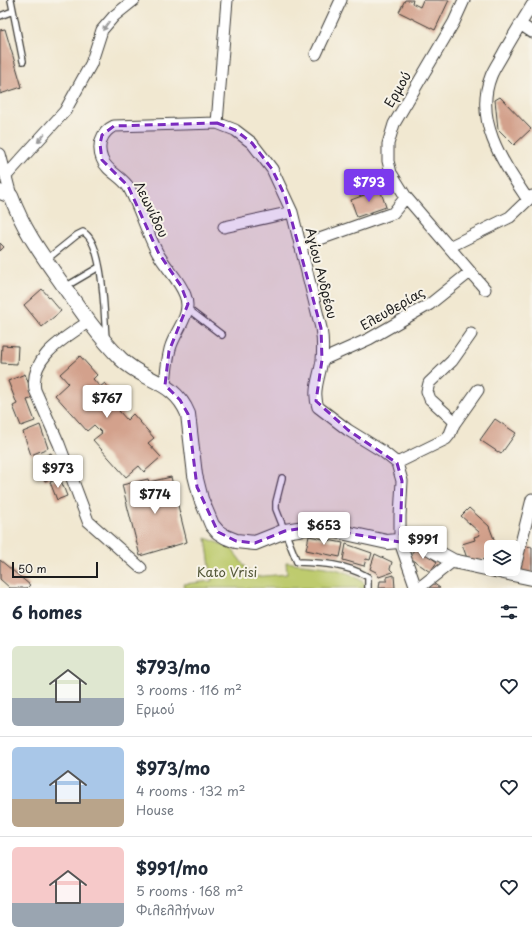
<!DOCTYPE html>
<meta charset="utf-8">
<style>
:root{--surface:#fff;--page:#f2f2f3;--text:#1f2937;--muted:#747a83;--line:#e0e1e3;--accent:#7c3aed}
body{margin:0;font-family:"Playpen Sans",sans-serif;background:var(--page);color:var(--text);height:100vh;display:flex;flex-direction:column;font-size:15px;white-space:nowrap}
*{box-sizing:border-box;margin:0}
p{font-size:13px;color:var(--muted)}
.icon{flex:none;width:22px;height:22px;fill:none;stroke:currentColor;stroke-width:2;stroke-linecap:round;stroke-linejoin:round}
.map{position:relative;height:588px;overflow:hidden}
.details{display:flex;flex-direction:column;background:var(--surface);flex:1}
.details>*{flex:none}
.controls{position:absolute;left:484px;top:540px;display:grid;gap:8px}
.controls a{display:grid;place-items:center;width:36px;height:36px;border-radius:6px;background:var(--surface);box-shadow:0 4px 16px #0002;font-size:20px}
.scale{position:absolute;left:12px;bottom:10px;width:86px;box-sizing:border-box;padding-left:4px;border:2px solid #1c1c1c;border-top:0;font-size:11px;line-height:14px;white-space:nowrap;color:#1c1c1c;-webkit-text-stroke:3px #f7f3e8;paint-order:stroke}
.price{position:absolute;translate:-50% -34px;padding:0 9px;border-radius:4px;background:#fff;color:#222;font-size:13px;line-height:26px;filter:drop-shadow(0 1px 2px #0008)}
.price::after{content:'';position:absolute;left:50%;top:24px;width:12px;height:9px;margin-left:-6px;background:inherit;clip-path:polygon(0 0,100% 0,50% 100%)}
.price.selected{background:var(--accent);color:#fff}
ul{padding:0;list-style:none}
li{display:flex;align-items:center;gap:12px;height:100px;padding:0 12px}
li+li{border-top:1px solid var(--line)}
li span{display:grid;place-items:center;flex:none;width:112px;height:80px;border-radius:6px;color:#555}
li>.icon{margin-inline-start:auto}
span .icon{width:48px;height:48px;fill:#fffc;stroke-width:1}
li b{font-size:17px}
h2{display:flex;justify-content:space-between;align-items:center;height:48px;padding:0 12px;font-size:17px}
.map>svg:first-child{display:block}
.green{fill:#becb6e;stroke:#6d7445}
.building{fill:#d3a18c}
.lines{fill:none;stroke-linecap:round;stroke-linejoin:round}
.service-casing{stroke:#3c3b37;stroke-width:8}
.minor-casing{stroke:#3c3b37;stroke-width:13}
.tertiary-casing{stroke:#3c3b37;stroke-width:16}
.service{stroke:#fff;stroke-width:5.5}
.minor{stroke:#fff;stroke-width:11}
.tertiary{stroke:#fff;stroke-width:14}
.oneway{fill:#999}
.marked{fill:#7b2cbf;fill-opacity:0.2;stroke:#7b2cbf;stroke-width:3;stroke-dasharray:8 5;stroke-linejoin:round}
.labels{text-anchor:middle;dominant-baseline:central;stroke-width:4;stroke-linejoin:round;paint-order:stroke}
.street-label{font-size:13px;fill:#1c1c1c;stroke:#f7f3e8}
.park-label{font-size:13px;fill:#555939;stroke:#f7f3e8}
</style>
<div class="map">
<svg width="532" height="588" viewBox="0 0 532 588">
<rect width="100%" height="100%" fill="#f7f3e8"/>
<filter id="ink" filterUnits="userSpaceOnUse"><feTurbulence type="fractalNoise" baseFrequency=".025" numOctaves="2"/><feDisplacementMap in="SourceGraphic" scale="8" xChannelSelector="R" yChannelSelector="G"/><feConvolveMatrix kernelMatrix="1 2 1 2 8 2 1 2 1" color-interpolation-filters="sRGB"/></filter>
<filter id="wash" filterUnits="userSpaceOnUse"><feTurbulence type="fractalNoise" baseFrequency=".012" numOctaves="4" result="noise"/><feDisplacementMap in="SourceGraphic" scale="16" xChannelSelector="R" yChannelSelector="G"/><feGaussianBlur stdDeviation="0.9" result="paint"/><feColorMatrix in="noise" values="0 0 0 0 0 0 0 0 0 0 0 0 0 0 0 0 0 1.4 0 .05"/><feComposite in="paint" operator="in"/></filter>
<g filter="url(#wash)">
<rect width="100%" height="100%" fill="#f1e8d1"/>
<path class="green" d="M206 538 231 548 253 577 287 574 286 562C311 566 345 565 365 584V588H185L184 584 212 581Z"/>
<g id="blocks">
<path class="building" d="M405 0H413L412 3 420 7 423 0H449L435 30 399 12Z
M5 29 22 87 0 94V30Z
M500 97 531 129 514 145 498 129 495 100Z
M380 189 386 207 357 217 351 200Z
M0 243 4 247 0 251Z
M42 289 61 311 42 327 24 305Z
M2 345 18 346 17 364 1 363Z
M80 356 97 375 93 379 100 387 105 383 125 406 119 411 127 420 133 414 154 438 148 443 161 457 144 472 139 466 126 477 93 440 102 433 94 425 87 431 55 395 68 383 60 374Z
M25 374 34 398 27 400 35 421 21 426 13 406 17 404 8 381Z
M495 419 516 433 501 454 480 440Z
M40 425 48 448 31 455 23 432Z
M51 453 60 474 45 481 36 460Z
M171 477 187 542 140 556 122 485 148 479 149 482Z
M60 478 67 496 57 500 50 482Z
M469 508 489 526 497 547H491V557L469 564 462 544 475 540 474 537 480 535 479 532 461 516Z
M309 536 343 543 340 557 306 550Z
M346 544 372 553 370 560 366 559 364 566 343 560Z
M525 546 532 547V573L518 570Z
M416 547 437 562 430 572 409 557Z
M375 554 392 562 390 569 393 572 379 577 376 572 370 569Z
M0 560 30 585 27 588H10L0 579Z
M394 575 395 588H379L380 581H387V577Z
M433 583 440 588H430L428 586Z"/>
</g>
</g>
<g filter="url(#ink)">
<use href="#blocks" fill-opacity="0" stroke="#3c3b37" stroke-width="1"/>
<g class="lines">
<defs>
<path id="service" d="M11 0 23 61
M0 16 13 11
M46 260 77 235 83 232C104 242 104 316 106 338
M65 287 99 267
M188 309 222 335
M282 478 276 502V509L297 562C322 563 346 564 368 577V588"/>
<path id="minor" d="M227 0 217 123 235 130 252 143 272 169 292 212 321 328C323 339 323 349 322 360 320 376 312 391 318 407L348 430 382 451 397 463 402 481 400 516V542L416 588
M464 0 454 22 394 124 388 144V161L391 173 406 197 485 289
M520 24 532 32
M316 54 341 0
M0 154 11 196
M6 176 65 111 91 64 102 30 114 16 134 0
M528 200C504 164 473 121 491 76 494 68 500 60 504 52 513 36 523 20 532 5
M224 227 292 212
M300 246 393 213 406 197
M449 247 510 217 532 196
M88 322C65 338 29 357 35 390L59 444 88 521 141 568
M322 360 369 339 430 304 470 272
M165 385C166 373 167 361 170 349 175 330 193 315 185 295 179 279 165 267 157 252 146 231 140 208 129 188 122 176 107 172 102 159 97 146 101 132 114 126L217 123
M454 424 478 390
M397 463 446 439 450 434 454 424 453 420 430 399 427 391 429 383 452 361 471 334
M513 575 532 499
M419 588 453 561"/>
<path id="tertiary" d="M0 192 11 196C24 231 42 255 63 285 81 311 99 337 121 359 144 382 174 380 188 414L195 475 201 499 212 525 218 532 226 537 236 541 255 543 285 531 311 527 323 528 387 542 410 540 422 544 453 561 532 578"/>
</defs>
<use href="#service" class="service-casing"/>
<use href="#minor" class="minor-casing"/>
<use href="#tertiary" class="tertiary-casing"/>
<use href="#service" class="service"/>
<use href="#minor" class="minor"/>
<use href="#tertiary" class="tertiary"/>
</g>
<defs><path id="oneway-solid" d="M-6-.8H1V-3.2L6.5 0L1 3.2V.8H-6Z"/></defs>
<g class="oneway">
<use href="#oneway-solid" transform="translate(106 26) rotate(126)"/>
<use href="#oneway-solid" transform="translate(41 138) rotate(131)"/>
</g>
</g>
<path class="marked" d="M217 123 235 130 252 143 272 169 285 196 321 328 322 360 316 401 348 430 397 463 402 481 400 542 311 527 285 531 255 543 236 541 218 532 197 487 188 414 180 400 165 385 169 351 188 304 181 286 158 252 128 186 102 160 100 144 102 135 114 126Z"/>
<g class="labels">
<g class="street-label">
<text transform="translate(397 89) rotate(-60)">Ερμού</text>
<text transform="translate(152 209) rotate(64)">Λεωνίδου</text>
<text transform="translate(322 273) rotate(76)">Αγίου Ανδρέου</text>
<text transform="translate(392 308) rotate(-30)">Ελευθερίας</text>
</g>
<g class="park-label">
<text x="227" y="571">Kato Vrisi</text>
</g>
</g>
</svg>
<div class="controls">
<a><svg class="icon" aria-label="layers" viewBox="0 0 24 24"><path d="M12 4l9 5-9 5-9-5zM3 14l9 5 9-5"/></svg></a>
</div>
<div class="scale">50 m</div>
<b class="price selected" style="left:369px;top:203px">$793</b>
<b class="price" style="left:107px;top:419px">$767</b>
<b class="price" style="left:58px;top:489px">$973</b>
<b class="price" style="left:155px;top:515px">$774</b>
<b class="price" style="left:324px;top:546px">$653</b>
<b class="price" style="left:423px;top:560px">$991</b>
</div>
<section class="details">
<h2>6 homes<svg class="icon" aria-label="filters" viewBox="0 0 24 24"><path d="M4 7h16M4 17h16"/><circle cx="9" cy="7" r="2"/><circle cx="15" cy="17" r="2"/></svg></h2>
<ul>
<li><span style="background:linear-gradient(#dfe7d0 65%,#9aa5b1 0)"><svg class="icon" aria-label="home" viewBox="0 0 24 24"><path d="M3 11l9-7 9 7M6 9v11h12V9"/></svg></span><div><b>$793/mo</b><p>3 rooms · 116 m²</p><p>Ερμού</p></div><svg class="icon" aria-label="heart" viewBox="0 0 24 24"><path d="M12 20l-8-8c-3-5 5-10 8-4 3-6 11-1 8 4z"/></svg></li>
<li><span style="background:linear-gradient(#a9c7e8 65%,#b9a48a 0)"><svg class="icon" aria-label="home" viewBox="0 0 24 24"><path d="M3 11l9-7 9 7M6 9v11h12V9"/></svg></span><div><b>$973/mo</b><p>4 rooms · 132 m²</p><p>House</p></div><svg class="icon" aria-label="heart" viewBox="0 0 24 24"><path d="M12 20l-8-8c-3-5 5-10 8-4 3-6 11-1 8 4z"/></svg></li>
<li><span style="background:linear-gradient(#f6c9c9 70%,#9aa5b1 0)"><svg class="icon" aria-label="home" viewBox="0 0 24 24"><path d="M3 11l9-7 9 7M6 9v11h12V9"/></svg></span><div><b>$991/mo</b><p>5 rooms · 168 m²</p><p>Φιλελλήνων</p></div><svg class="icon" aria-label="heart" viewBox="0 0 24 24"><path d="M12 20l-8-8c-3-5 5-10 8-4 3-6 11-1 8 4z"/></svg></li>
</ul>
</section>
